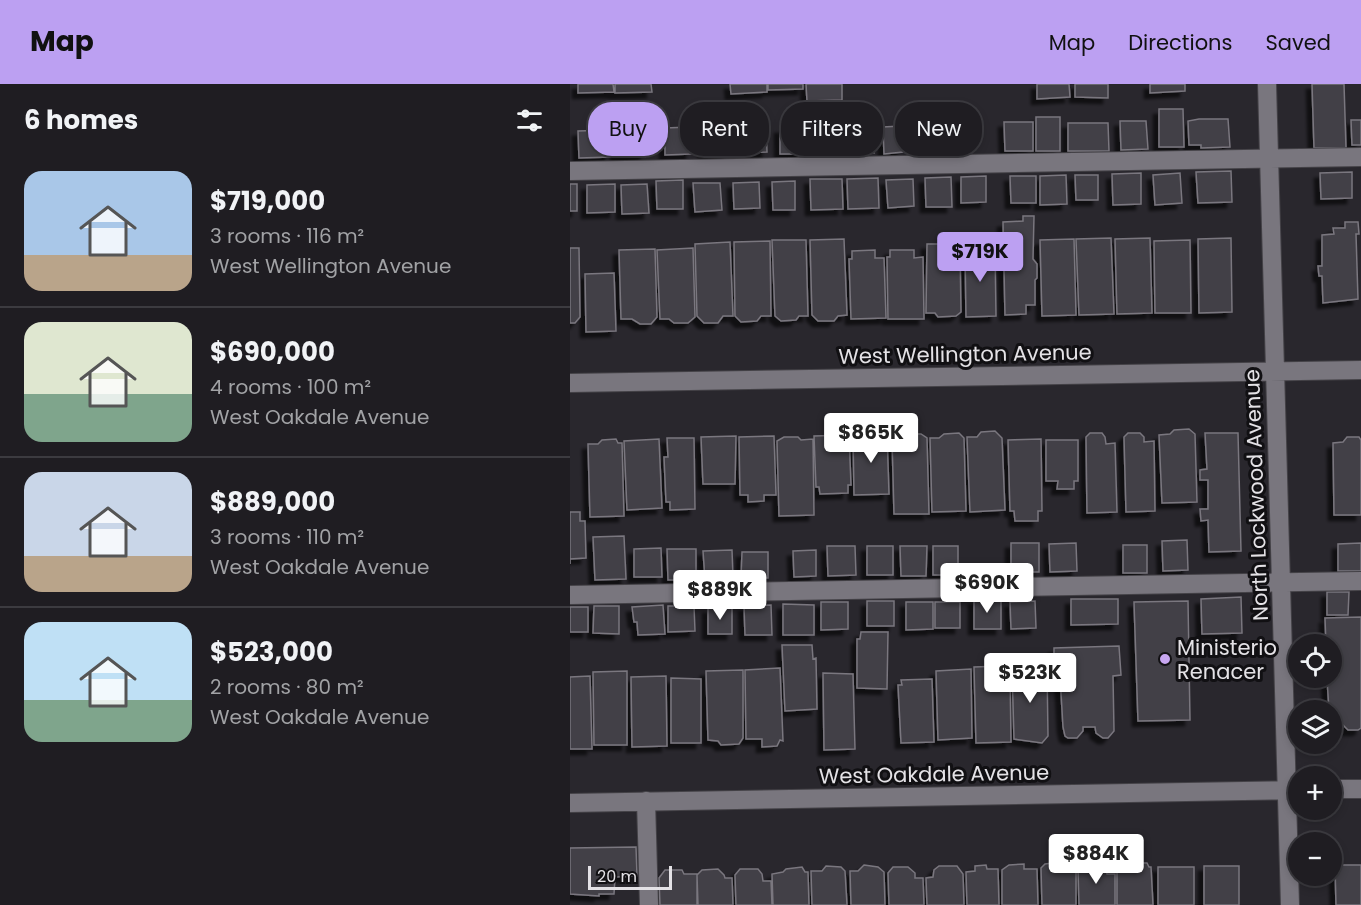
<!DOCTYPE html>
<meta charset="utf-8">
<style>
:root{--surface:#1f1d22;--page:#2c2a2f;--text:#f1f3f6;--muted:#a1a2a5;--line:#3c3b40;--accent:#bca0f2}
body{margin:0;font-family:Poppins,sans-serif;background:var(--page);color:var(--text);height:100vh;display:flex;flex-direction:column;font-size:22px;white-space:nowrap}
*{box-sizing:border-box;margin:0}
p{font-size:20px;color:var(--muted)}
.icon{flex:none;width:33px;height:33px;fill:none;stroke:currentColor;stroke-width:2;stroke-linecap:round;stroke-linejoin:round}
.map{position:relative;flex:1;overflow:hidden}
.drawer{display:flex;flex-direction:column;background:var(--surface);width:570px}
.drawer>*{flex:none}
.banner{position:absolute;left:18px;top:18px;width:570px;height:54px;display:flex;gap:12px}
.fabs{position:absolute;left:718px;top:550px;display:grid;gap:12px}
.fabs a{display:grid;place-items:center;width:54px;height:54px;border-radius:50%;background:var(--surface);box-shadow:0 3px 9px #0003,0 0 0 2px var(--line);font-size:30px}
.scale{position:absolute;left:18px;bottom:15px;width:84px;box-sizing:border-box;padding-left:6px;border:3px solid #e4e2e6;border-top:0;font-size:16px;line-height:21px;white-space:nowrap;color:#e4e2e6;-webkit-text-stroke:4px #111013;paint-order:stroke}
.price{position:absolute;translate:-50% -51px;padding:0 14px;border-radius:6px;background:#fff;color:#222;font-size:20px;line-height:39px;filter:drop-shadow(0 2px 3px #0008)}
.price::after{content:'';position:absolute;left:50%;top:36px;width:18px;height:14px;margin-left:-9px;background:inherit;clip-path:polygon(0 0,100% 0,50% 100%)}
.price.on{background:var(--accent);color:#111}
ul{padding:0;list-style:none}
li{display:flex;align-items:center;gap:18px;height:150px;padding:0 24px}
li+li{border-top:2px solid var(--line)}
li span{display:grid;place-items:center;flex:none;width:168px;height:120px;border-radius:18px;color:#555}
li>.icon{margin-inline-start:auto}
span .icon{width:72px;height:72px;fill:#fffc;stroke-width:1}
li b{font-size:26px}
h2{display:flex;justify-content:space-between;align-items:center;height:72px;padding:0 24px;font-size:26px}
.pill{padding:0 21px;border-radius:24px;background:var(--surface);box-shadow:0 3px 9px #0003,0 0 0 2px var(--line);font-size:21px;line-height:54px}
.pill.on{background:var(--accent);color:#111}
header{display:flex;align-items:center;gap:36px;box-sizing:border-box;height:84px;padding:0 30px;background:var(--accent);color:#111}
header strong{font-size:28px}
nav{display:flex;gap:33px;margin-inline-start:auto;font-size:21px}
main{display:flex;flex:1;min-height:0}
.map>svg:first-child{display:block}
.building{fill:#423f46;stroke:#7a777f;stroke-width:1.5;filter:url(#shadow)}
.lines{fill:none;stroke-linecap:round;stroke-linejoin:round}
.minor-casing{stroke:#444247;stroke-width:20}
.minor{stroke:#79767e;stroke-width:18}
.poi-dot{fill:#c7a6f0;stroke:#111013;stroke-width:2}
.labels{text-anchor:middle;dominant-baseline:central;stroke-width:6;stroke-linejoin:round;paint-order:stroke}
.street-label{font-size:21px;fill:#e4e2e6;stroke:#111013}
.poi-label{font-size:21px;fill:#e4e2e6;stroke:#111013;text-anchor:start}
</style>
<header>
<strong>Map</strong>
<nav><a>Map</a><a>Directions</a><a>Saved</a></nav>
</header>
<main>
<section class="drawer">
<h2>6 homes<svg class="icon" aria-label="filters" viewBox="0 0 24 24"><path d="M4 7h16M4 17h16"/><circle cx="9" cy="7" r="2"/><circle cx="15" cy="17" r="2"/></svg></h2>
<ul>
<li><span style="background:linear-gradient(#a9c7e8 70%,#b9a48a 0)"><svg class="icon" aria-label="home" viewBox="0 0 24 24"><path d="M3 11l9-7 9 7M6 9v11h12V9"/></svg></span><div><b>$719,000</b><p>3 rooms · 116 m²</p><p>West Wellington Avenue</p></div></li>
<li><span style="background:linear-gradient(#dfe7d0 60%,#7fa58c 0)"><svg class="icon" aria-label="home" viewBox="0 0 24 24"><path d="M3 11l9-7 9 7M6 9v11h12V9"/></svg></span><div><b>$690,000</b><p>4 rooms · 100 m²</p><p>West Oakdale Avenue</p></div></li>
<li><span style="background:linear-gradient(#c9d6e8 70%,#b9a48a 0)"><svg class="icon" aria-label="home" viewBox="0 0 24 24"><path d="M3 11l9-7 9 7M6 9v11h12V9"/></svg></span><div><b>$889,000</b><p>3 rooms · 110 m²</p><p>West Oakdale Avenue</p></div></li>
<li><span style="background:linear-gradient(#bfe0f5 65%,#7fa58c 0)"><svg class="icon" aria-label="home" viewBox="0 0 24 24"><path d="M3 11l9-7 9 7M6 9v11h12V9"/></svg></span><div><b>$523,000</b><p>2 rooms · 80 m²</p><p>West Oakdale Avenue</p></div></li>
</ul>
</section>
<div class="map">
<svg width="791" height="821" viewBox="0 0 791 821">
<defs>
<filter id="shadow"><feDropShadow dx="-5.5" dy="5.5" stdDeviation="1.5" flood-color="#0009"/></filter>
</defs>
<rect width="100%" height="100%" fill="#29272d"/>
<path class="building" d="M8 0H43L44 8 8 9Z
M45 0H81L82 8 45 9Z
M160 0H197V8L161 10Z
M198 0H233V5L198 6Z
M236 0H272V16L237 17Z
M467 0H499L500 13 467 15Z
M505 0H538V14L505 13Z
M580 0H615V7L580 9Z
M742 0H774L776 64H744Z
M589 25H613L614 63H589Z
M466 33H490V67H466Z
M629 35H658L660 63 631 64V61H619L618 37Z
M781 36H791V61H782Z
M550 37H576L578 65 551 66Z
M384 38 386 67 359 68 358 40Z
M434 38H463V67H435Z
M196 39 197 68 170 69V40Z
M498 39H538L539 67H498Z
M276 42H304V69L277 70Z
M331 42 333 68 314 70 313 43Z
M120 43 121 70 95 71V44Z
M75 44V73H46V45Z
M210 44H234L235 70H210Z
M40 46V73L9 74 8 47Z
M158 46V71L134 72V47Z
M661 87 662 118 628 119 626 88Z
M782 88V114L751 115 750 89Z
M571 89V120L543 121 542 90Z
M610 89 612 119 585 121 583 91Z
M496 91 497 120 470 121V92Z
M505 91H528V116H506Z
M416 92V118L391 119V93Z
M440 92H466V119H441Z
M381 93 382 123H356L355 94Z
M308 94 309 124 278 125 277 95Z
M240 95H272L273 125 241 126Z
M343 95 344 122 318 124 316 96Z
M113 96V125H87L86 97Z
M225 97V126H203L202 98Z
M189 98 190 124 164 125 163 99Z
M123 99H150L152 126 125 128Z
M0 100H7V127H0Z
M45 100V128L17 129V101Z
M77 100 79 129 52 130 51 101Z
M453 132H464L463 175 467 180V194L465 196V221H456V230L435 231 433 138 453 137Z
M775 138H788L789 150H786L788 215 753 219 752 192H749L748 182H752V151L764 150 763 144H775Z
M541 154 544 230 509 231 506 155Z
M580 154 582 229 547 230 545 155Z
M661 154 662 228 629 229 628 155Z
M274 155 277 231 268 232 264 237H248L242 231 240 156Z
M504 155 506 231 472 232 470 156Z
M202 156H236L238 232H229L226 236 211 237 205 232Z
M620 156 621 229H585L584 157Z
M200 157 201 232H191L187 237 171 238 165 232 164 158Z
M160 158 163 232H153L148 239H134L127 232 125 160Z
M357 160H387V168H390L391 228 386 232 368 233 365 229H356Z
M0 164H9L10 233 5 239H0Z
M123 164 125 233 118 239H104L99 235H90L87 166Z
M85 165 87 233 81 240H70L62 235H51L49 166Z
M425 165 426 232 396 233 395 166Z
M305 166V174H314L316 234 281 235 279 175H282V167Z
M320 166H344V174L353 173 354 235H318L317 173H320Z
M44 189 46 247 16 248 15 190Z
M619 345 625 350 627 418 592 419 589 351 600 350 604 346Z
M425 347 432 354 435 426 400 428 397 353H407L411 348Z
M317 349 319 410 284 411 283 351Z
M389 349 394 354 396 427 362 428 360 354H369L374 350Z
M520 349H532L535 353 536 360 545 359 547 428 517 429 516 353Z
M558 349H570L574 353V358L584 357 585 427 556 428 554 353Z
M635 349H668L671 467 639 468 638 436 631 437 630 425H638V396H630V386L637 385Z
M335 350H351L357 354 359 430H324L322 354H331Z
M279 351 281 401H278V409L250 410 249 403H246L244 352Z
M166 352 165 400H133L131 353Z
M204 352 206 411H194V417L178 418V411H170L169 353Z
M214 353H228L231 356 243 355 244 431 209 432 207 357Z
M777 353H789L791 356V431H764L763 359 773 358Z
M97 354H124L125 425 100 426V418H96L94 373H98Z
M46 355 48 359H52L54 432 20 433 18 360H28L32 356Z
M89 355 92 424 57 426 54 357Z
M471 355 472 427H468V437H445L444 427H440L438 356Z
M476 356H508V397H504V405H487L488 397H476Z
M0 428H10V437H15L16 474 0 475V480Z
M54 452 56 495 25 496 23 453Z
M617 456 618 486 593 487 592 457Z
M441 459H469V488H441Z
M506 459 507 487 480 488 479 460Z
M791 459V487H768V460Z
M553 461H577V489H553Z
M257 462H285L286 491 258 492Z
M297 462H323V491H297Z
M330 462H357L356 492H331Z
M363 462H388V491H363Z
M91 464 92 493H64V465Z
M97 465H126V496H98Z
M162 466 163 493 135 495 133 467Z
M246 466V492L224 493 223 467Z
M172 468H198V494H171Z
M757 508H779L778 531H757Z
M671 513 672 549 632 550 631 515Z
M404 515 431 516V545H404Z
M501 515H548V540L501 541Z
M297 517H324V542H297Z
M465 517 466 544 441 545 440 518Z
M618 517 620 636 568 637 564 518Z
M251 518H278V545L251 546Z
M336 518H363V545L336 546Z
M365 518H390V544H365Z
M213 520 244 521V551H213Z
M93 521 95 550 68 551 67 538H64L62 523Z
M201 521 202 551H175L174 522Z
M24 522H49V550L23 549Z
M98 522H124L125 547 98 548Z
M0 523H18V548H0Z
M138 524H162V550H138Z
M791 533V644L788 646H778L773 641 762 642V627H759L757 594H762V561H756L755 534Z
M291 548H318L317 605 287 604V555H290Z
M212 561H242L243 575 246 574 247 625 215 627Z
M549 562 551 591 543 592 544 647 538 654H533L526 649 525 643H513V647L507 654H498L495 652 493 643 490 592 484 593V564Z
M433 582 434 591H440L441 658 406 659 404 583Z
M477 583 478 652 472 659 444 655 442 584Z
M210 584 213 657 210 656 207 662 192 663V655H176L175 586Z
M401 585 402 654 368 656 366 587Z
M173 586V654L169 660 151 661 148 657 138 656 136 587Z
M57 587V661H24L23 588Z
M253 589 283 590 285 665 254 666Z
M20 592 22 665H0V593Z
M96 592 97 662 62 663 61 593Z
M101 594 131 595V659H101Z
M362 595 364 658 331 659 328 601H332L331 596Z
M66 763 67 792 45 793 44 810H29V812L0 810V764Z
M491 778 496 784H506V821H472L471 784 475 780Z
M531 779 536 784 537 790H545V821H509L508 785 513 780Z
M561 779H577L579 783H581L583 821H547V784L558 783Z
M454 780V785H467L468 821H432V786L439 781Z
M294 781 308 783 314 788 315 821H281L280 787H288Z
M416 781 417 785H428L429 821H397L396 788 405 787V782Z
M765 781H791V821H766Z
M256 782 271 783 275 787 277 821H242L241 787H252Z
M369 782H387L393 790 394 821H357L356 794 363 793 364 786Z
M634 782H669V821H634Z
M232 783 235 788H238L239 821H203L202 790 213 788 216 785Z
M323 783H338L345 789V794H353L354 821H319L318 789Z
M588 783H624V821H588Z
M148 785 154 791 155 794H162L163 821H128L127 791 132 786Z
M170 785H188L192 790 193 797H201L202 821H166L165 791Z
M95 786H112L114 790H127V821H90L89 794Z"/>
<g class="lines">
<defs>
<path id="minor" d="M697 0 720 821
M0 87 791 73
M0 299 791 286
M0 511 791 497
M762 705H791
M76 717 79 821
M0 719 727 706"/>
</defs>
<use href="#minor" class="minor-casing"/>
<use href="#minor" class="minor"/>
</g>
<circle class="poi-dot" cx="595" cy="575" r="6"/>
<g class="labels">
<g class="street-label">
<text transform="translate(395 270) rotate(-1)">West Wellington Avenue</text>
<text transform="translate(686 411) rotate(-92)">North Lockwood Avenue</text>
<text transform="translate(364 690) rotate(-1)">West Oakdale Avenue</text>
</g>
<g class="poi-label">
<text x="607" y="563">Ministerio<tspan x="607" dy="24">Renacer</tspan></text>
</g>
</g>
</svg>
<div class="fabs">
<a><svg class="icon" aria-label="locate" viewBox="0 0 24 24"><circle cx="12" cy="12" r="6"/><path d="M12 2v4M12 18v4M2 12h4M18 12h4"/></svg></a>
<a><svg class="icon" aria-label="layers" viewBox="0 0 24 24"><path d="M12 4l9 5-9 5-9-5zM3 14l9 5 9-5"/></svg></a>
<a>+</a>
<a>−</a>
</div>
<div class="scale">20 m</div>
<b class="price on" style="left:410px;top:199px">$719K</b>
<b class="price" style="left:301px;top:380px">$865K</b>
<b class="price" style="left:417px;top:530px">$690K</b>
<b class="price" style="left:150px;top:537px">$889K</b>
<b class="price" style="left:460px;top:620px">$523K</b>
<b class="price" style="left:526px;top:801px">$884K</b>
<div class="banner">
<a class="pill on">Buy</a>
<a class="pill">Rent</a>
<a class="pill">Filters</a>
<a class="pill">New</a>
</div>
</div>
</main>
